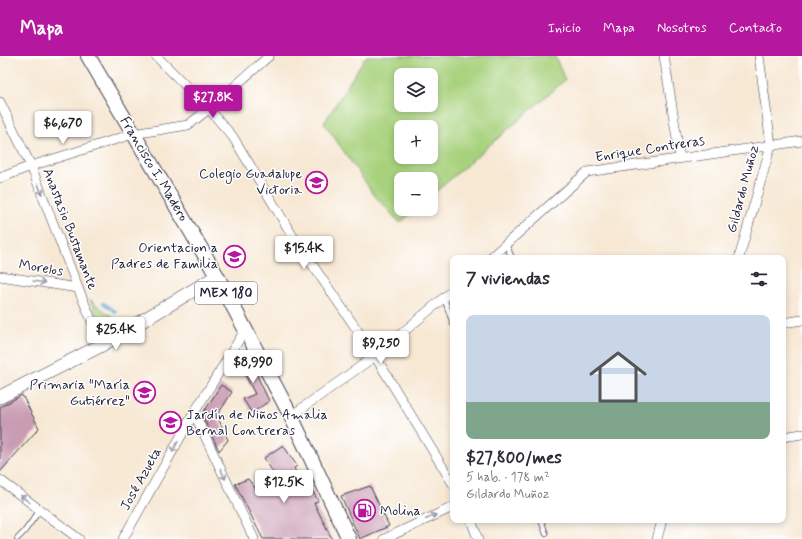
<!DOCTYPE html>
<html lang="es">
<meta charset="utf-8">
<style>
:root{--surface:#fff;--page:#f2f2f3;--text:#2b2b33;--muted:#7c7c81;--line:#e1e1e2;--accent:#b5179e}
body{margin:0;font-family:Mynerve,sans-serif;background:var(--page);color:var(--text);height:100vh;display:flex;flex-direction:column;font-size:15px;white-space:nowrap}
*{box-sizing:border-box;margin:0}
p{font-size:13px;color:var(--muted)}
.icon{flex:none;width:22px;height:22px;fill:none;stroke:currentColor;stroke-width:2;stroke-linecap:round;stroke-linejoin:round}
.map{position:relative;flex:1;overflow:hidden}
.panel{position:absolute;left:450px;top:199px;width:336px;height:268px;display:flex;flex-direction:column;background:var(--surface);border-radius:8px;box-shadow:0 2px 6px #0003}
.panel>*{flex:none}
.controls{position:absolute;left:394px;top:12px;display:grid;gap:8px}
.controls a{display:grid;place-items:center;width:44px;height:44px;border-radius:8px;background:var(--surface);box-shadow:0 2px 6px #0003;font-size:20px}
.price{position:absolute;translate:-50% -34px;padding:0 9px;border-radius:4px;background:#fff;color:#222;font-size:13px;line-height:26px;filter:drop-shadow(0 1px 2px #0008)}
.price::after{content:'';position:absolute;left:50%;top:24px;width:12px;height:9px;margin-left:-6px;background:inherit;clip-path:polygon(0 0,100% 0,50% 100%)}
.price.current{background:var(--accent);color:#fff}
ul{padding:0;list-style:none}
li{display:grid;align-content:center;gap:8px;height:212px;padding:0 16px}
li+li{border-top:1px solid var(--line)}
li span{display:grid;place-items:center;height:124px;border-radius:8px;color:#555}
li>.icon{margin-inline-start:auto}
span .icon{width:72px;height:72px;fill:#fffc;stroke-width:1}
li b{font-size:17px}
h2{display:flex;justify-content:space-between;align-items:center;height:48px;padding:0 16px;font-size:17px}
header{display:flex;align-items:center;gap:24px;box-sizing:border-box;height:56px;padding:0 20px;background:var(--accent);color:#fff}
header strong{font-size:19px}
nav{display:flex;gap:22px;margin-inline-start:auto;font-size:14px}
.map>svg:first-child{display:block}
.green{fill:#a7d17c;stroke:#647a5c;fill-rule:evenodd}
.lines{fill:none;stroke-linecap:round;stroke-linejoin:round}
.stream{stroke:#5eadd8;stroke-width:3}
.building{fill:#c99cb3}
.lane-casing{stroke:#424052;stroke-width:6}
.street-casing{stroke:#424052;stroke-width:10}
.secondary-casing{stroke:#424052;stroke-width:14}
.primary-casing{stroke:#424052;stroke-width:16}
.lane{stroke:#fff;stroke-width:4.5}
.street{stroke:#fff;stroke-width:9}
.secondary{stroke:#fff;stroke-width:13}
.primary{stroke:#fff;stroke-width:14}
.oneway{stroke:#9c9ca7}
.labels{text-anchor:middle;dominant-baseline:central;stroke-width:3;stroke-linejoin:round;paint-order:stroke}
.shield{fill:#fff;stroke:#646476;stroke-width:1}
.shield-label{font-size:13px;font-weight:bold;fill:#22223b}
.street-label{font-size:14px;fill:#22223b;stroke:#fff}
.poi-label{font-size:14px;fill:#22223b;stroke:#fff;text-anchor:end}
</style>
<header>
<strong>Mapa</strong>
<nav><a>Inicio</a><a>Mapa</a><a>Nosotros</a><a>Contacto</a></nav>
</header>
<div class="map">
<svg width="802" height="483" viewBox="0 0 802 483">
<rect width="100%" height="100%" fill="#fff"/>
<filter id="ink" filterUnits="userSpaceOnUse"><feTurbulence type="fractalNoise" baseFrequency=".025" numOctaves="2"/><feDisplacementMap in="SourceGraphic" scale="8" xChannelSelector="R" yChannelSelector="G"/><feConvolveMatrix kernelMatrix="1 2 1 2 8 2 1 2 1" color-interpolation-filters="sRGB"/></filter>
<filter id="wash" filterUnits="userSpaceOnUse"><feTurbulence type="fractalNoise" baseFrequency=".012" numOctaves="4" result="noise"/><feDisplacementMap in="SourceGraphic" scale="16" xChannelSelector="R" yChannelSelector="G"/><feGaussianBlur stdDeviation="0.9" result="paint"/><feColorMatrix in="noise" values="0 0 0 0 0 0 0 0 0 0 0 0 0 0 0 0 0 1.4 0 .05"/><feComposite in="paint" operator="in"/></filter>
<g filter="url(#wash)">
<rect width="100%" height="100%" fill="#f7e8d4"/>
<path class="green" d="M366 0H555L565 24 431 140V123H401V153H416L400 167 375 140 324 67ZM401 19H431V49H401ZM401 71H431V101H401Z
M90 244 114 262 102 269Z"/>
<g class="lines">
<path class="stream" d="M103 247 116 256"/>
</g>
<g id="blocks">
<path class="building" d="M241 296H246L269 345 252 357 243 343 255 338 237 303Z
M221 329 232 336 217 360 228 384 219 395 202 359Z
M22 339 39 372 0 416V351Z
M283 389 297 410 294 412 306 439 313 436 318 445 314 447 332 483H263L235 428 248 423 259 437 278 424 264 402Z
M370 430 389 470 360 483 341 440Z"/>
</g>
</g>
<g filter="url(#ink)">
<use href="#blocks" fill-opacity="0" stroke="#424052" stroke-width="1"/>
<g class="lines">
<defs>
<path id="lane" d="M506 188 512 202
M444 242 453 268
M541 464 546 478
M17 483 24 476 40 454"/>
<path id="street" d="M156 0 209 53 233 81 292 179 375 300 453 428
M664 0 680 102
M0 46 31 110 78 232 102 289
M0 122 31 110 133 78 188 69 209 53 269 0
M490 202 587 116 802 85
M739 202 771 89 759 0
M0 220 78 232
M783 267 802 264
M194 357 254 483
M291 360 375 300 453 234
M783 381 802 378
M0 424 79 483
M471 464 478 483
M123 483 194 357 245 274
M384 483 453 451
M657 483 662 464"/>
<path id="secondary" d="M0 341 102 289 217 220"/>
<path id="primary" d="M88 0 217 220 291 360 349 483"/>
</defs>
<use href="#lane" class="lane-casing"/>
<use href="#street" class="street-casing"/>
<use href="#secondary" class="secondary-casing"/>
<use href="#primary" class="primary-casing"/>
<use href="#lane" class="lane"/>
<use href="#street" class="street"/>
<use href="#secondary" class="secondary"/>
<use href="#primary" class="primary"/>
</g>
<defs><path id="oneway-shaft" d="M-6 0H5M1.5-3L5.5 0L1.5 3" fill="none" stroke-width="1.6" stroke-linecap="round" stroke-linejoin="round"/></defs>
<g class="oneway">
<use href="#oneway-shaft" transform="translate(40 133) rotate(69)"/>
<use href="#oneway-shaft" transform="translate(39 226) rotate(9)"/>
<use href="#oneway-shaft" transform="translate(175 391) rotate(119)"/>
<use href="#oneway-shaft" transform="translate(223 418) rotate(64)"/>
<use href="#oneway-shaft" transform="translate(25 443) rotate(-143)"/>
<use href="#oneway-shaft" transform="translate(431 461) rotate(-25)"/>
</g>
</g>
<defs>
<symbol id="school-ring" viewBox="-11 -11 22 22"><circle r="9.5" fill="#fff" stroke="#b5179e" stroke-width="1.5"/><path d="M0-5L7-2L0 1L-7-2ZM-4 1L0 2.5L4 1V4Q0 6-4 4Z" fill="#b5179e"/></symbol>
<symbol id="fuel-ring" viewBox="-11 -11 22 22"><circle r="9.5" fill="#fff" stroke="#b5179e" stroke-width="1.5"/><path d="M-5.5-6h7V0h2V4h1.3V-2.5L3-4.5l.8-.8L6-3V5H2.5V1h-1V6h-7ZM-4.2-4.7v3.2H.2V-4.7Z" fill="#b5179e"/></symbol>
</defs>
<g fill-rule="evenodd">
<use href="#school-ring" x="304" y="114" width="25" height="25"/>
<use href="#school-ring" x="222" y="188" width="25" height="25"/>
<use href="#school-ring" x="132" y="324" width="25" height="25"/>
<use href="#school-ring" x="158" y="354" width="25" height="25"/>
<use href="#fuel-ring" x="352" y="442" width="25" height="25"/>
</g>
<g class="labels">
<rect class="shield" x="195" y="226" width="62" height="22" rx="3"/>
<g class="shield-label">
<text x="226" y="237">MEX 180</text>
</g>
<g class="street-label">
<text transform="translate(650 93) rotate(-9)">Enrique Contreras</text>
<text transform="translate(154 113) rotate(59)">Francisco I. Madero</text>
<text transform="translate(743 133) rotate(-75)">Gildardo Muñoz</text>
<text transform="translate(70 173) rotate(69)">Anastasio Bustamante</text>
<text transform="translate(41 212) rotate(9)">Morelos</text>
<text transform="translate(141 423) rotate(-61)">José Azueta</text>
</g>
<g class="poi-label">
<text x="302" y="118">Colegio Guadalupe<tspan x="302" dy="16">Victoria</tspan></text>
<text x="218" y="192">Orientacion a<tspan x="218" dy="16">Padres de Familia</tspan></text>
<text x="130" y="329">Primaria "María<tspan x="130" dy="16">Gutiérrez"</tspan></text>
<text x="186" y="359" text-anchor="start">Jardín de Niños Amalia<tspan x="186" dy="16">Bernal Contreras</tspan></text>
<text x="380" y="455" text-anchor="start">Molina</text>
</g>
</g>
</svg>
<div class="controls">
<a><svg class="icon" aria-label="layers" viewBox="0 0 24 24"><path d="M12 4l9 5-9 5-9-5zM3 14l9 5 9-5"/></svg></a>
<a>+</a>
<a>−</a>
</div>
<b class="price current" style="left:213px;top:63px">$27.8K</b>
<b class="price" style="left:63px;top:89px">$6,670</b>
<b class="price" style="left:304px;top:214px">$15.4K</b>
<b class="price" style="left:116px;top:295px">$25.4K</b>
<b class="price" style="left:381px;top:309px">$9,250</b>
<b class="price" style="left:253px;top:328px">$8,990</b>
<b class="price" style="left:284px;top:448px">$12.5K</b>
<section class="panel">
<h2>7 viviendas<svg class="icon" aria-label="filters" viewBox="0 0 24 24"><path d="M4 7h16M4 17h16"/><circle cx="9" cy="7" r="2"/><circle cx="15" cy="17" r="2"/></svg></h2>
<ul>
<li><span style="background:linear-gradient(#c9d6e8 70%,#7fa58c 0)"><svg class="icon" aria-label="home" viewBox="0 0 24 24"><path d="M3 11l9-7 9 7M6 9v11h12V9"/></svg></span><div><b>$27,800/mes</b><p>5 hab. · 178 m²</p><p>Gildardo Muñoz</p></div></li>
</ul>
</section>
</div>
